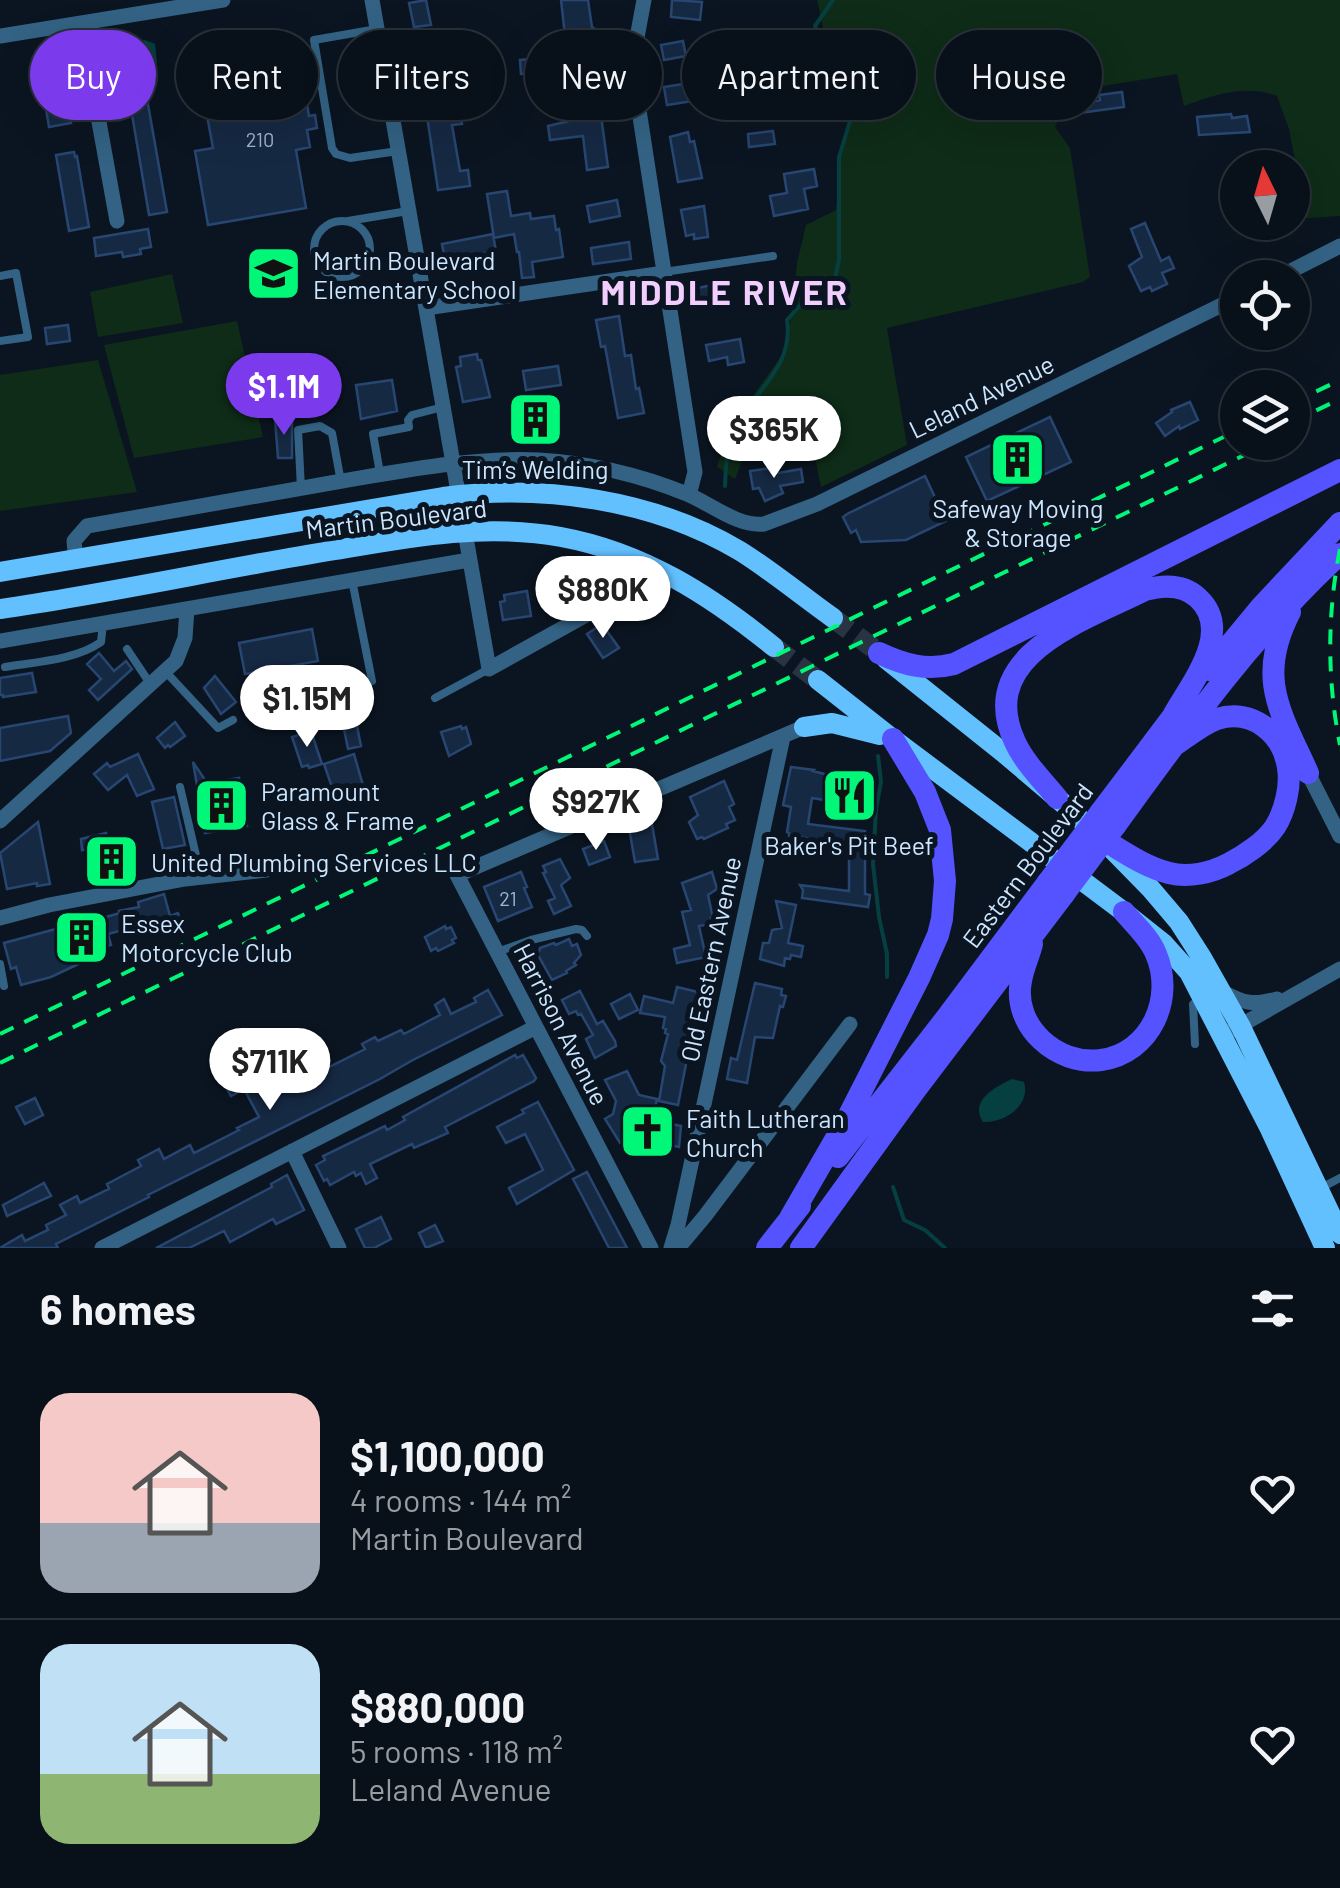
<!DOCTYPE html>
<meta charset="utf-8">
<style>
:root{--surface:#081019;--page:#111922;--text:#f1f3f6;--muted:#989da2;--line:#293038;--accent:#7c3aed}
body{margin:0;font-family:Barlow,sans-serif;background:var(--page);color:var(--text);height:100vh;display:flex;flex-direction:column;font-size:38px;white-space:nowrap}
*{box-sizing:border-box;margin:0}
p{font-size:32px;color:var(--muted)}
.icon{flex:none;width:55px;height:55px;fill:none;stroke:currentColor;stroke-width:2;stroke-linecap:round;stroke-linejoin:round}
.map{position:relative;height:1248px;overflow:hidden}
.details{display:flex;flex-direction:column;background:var(--surface);flex:1}
.details>*{flex:none}
.banner{position:absolute;left:30px;top:30px;width:1280px;height:90px;display:flex;gap:20px}
.needle{width:65px;rotate:355deg}
.controls{position:absolute;left:1220px;top:150px;display:grid;gap:20px}
.controls a{display:grid;place-items:center;width:90px;height:90px;border-radius:50%;background:var(--surface);box-shadow:0 10px 40px #0002,0 0 0 2px var(--line);font-size:50px}
.price{position:absolute;translate:-50% -85px;padding:0 22px;border-radius:35px;background:#fff;color:#222;font-size:32px;line-height:65px;filter:drop-shadow(0 2px 5px #0008)}
.price::after{content:'';position:absolute;left:50%;top:60px;width:30px;height:22px;margin-left:-15px;background:inherit;clip-path:polygon(0 0,100% 0,50% 100%)}
.price.on{background:var(--accent);color:#fff}
ul{padding:0;list-style:none}
li{display:flex;align-items:center;gap:30px;height:250px;padding:0 40px}
li+li{border-top:2px solid var(--line)}
li span{display:grid;place-items:center;flex:none;width:280px;height:200px;border-radius:30px;color:#555}
li>.icon{margin-inline-start:auto}
span .icon{width:120px;height:120px;fill:#fffc;stroke-width:1}
li b{font-size:42px}
h2{display:flex;justify-content:space-between;align-items:center;height:120px;padding:0 40px;font-size:42px}
.pill{padding:0 35px;border-radius:45px;background:var(--surface);box-shadow:0 10px 40px #0002,0 0 0 2px var(--line);font-size:35px;line-height:90px}
.pill.on{background:var(--accent);color:#fff}
.map>svg:first-child{display:block}
.green{fill:#0e2c18}
.water{fill:#063f40}
.lines{fill:none;stroke-linecap:round;stroke-linejoin:round}
.stream{stroke:#063f40;stroke-width:4}
.building{fill:#162943;stroke:#274671;stroke-width:2.5}
.secondary-tunnel{stroke:#283442;stroke-width:20;stroke-dasharray:20 10;stroke-linecap:butt}
.lane{stroke:#336284;stroke-width:8}
.street{stroke:#336284;stroke-width:15}
.secondary{stroke:#63c0ff;stroke-width:20}
.primary{stroke:#5453ff;stroke-width:22}
.rail{stroke:#00f777;stroke-width:4;stroke-dasharray:15 12;stroke-linecap:butt}
.primary-bridge{stroke:#5453ff;stroke-width:22}
.labels{text-anchor:middle;dominant-baseline:central;stroke-width:10;stroke-linejoin:round;paint-order:stroke}
.number-label{font-size:20px;fill:#9eb7d0}
.poi-label{font-size:25px;fill:#cce6ff;stroke:#0b1521;text-anchor:start}
.street-label{font-size:25px;fill:#cce6ff;stroke:#0b1521}
.district-label{font-size:35px;font-weight:bold;letter-spacing:2.5px;fill:#f2ceff;stroke:#0b1521}
</style>
<div class="map">
<svg width="1340" height="1248" viewBox="0 0 1340 1248">
<rect width="100%" height="100%" fill="#0b1521"/>
<path class="green" d="M817 0H1340V216L1293 219V172L1297 171 1289 129 1277 96C1247 84 1213 95 1184 106L1177 74 1072 91 1055 127 1070 148 1090 277 1083 282 887 328 907 445 821 487 805 409 746 450 735 479 717 467 729 429 783 354 792 313 797 263 806 225 836 210 841 144 851 120 848 96 823 80V27Z
M254 39 281 43 285 56 211 68 209 53 226 44Z
M172 274 183 323 98 337 90 292Z
M237 321 263 437 134 458 104 345Z
M98 360 137 492 0 511V375Z"/>
<path class="water" d="M145 40 155 44 157 63 153 67 124 69 118 59 119 46Z
M1012 1079 1024 1082C1031 1105 1005 1123 983 1122 969 1101 995 1087 1012 1079Z"/>
<g class="lines">
<path class="stream" d="M725 486C726 466 726 449 734 431 753 390 794 369 787 320L804 301 826 293 834 282 839 260V157L850 121 849 112 839 62 818 33 815 26 833 0
M878 756 881 782 876 809 873 864 879 917 887 954V977
M893 1187 904 1220 925 1230 945 1248"/>
</g>
<path class="building" d="M426 0 431 25 414 27 409 3Z
M561 0H588L592 27 599 32 594 37V41L590 42 591 49 567 53Z
M672 0 702 2 700 20 671 17Z
M683 41 686 56 664 60 661 45Z
M456 46 458 57 486 52 491 79 497 78 498 89 493 90 494 95 458 101 462 124 452 125 460 171 468 170 470 186 438 190 420 69 414 70 412 53Z
M569 56 570 72 521 74 520 60Z
M283 64 285 73 293 72 296 89 305 91 309 116 315 115 317 128 307 130 310 147 296 150 306 208 208 225 195 151 213 148 205 105 209 104 206 87 214 86 213 76Z
M61 65 64 83 42 87 39 69Z
M143 76 167 212 149 215 126 79Z
M696 82 699 100 667 105 664 87Z
M597 86 608 167 587 170 583 136 550 140 548 126 569 121 564 91Z
M1122 92 1124 107 1079 113 1078 105 1100 100 1099 95Z
M68 105 71 123 49 127 46 109Z
M1231 114 1232 118 1247 116 1250 132 1199 135 1197 117Z
M773 131 775 144 749 147 748 134Z
M688 132 690 142 694 141 702 178 678 182 670 137Z
M74 152 75 157 77 156 89 227 69 231 56 155Z
M814 169 817 186 804 189 808 209 774 216 770 196 787 193 784 174Z
M507 191 511 216 530 213 531 219 554 216 556 230 559 229 563 257 532 262 534 277 522 278 519 252H517L514 234 494 238 487 194Z
M617 200 620 216 590 222 587 206Z
M704 206 708 237 694 239V234L686 236 681 210Z
M1145 223 1161 261 1169 257 1174 268 1162 273 1167 284 1152 291 1150 287 1141 291 1129 266 1142 257 1131 229Z
M148 229 151 247 140 249 141 254 123 257 122 252 96 256 94 238Z
M493 234 496 252 480 254 481 258 446 265 442 244Z
M629 242 631 259 593 264 591 248Z
M722 283 726 299 697 305 693 289Z
M619 316 625 356 631 355 636 389 639 388 644 413 618 418 605 346 601 347 596 320Z
M68 325 70 341 47 344 45 328Z
M740 339 744 362 728 365 727 357 709 361 706 345Z
M477 354 478 360H481L490 397 463 402 456 367 461 366 460 357Z
M558 366 561 385 526 390 523 371Z
M392 380 397 411 361 419 356 385Z
M1190 402 1198 420 1180 429 1179 426 1165 436 1156 423 1172 412 1171 410Z
M555 410 557 425 554 429 519 433 515 430 513 415Z
M1050 417 1071 462 987 501 966 457Z
M275 419H292V458H278Z
M777 467 778 473 801 469 803 482 780 486 783 493 765 501 759 488 753 489 750 471Z
M925 476 946 521 906 540 861 542 856 530 851 533 843 517 847 514Z
M527 591 531 616 503 620 500 602 505 601 504 595Z
M602 624 619 648 603 658 587 634Z
M312 629 318 661 245 674 239 643Z
M99 653 114 671 126 661 132 669 98 700 89 690 101 679 87 664Z
M32 673 36 692 3 697V695H0V678Z
M215 676 236 702 221 714 204 688Z
M68 716 71 733 50 751 0 761V728Z
M355 716 361 746 348 749 342 719Z
M175 722 185 736 170 747 168 745 165 748 157 738Z
M461 726 462 729 466 727 471 744 449 756 441 732Z
M311 731 322 764 309 768 308 765 302 767 292 737Z
M138 754 154 789 137 796 127 775 108 790 94 774 107 763 110 767Z
M354 754 364 789 336 799 324 764Z
M193 762 207 783 239 778 247 826 205 833Z
M791 767 814 770 813 771 828 775 826 782 858 789 854 805 812 798 808 824 865 831V894L870 895 868 907 802 898 803 890 800 885 849 891V848L820 845 821 840 789 836V833L787 832 791 807 783 805Z
M724 781 734 804 729 807 735 820 726 824 728 828 704 839 702 837 697 839 689 822 698 815 690 797Z
M174 797 185 845 163 849 152 802Z
M38 822 50 884 37 886V883L7 889 0 853Z
M652 824 658 859 635 862 629 828Z
M106 833 110 854 92 858 90 849 82 850 81 839Z
M604 841 610 857 589 865 583 849Z
M560 859 570 878 561 885 571 906 554 914 548 901 555 898 543 873 546 872 543 866Z
M521 872 527 887 524 888 532 907 498 921 484 887Z
M712 872 717 889 708 895 713 918H711L712 924 699 926 706 957 677 963 674 949 690 945 682 912 691 910 682 883Z
M164 894 170 916 178 913 182 924 166 930 162 919 108 934 111 945 105 946 106 951 51 977 21 985 16 967 11 969 4 943 67 926 106 919V917L120 913 119 911 139 907 138 902Z
M776 901 796 905 788 943 803 946 801 957 791 955 790 959 785 958 784 966 760 959 763 943H769L772 930 782 928Z
M445 926 446 929 451 927 456 938 452 940 454 943 438 951 436 948 431 951 425 937Z
M569 939 572 946 577 944 581 955 574 963 576 965 566 971 567 973 552 980 538 955 540 948 554 943 556 945Z
M755 983 782 989 781 995 786 996 783 1007 780 1006 773 1038 755 1037 747 1083 727 1079 731 1058 737 1060Z
M677 987 706 994 703 1009 697 1008 678 1105 659 1101 665 1066 661 1061 668 1034 665 1033 666 1029 663 1028 665 1017 640 1013 644 996 673 1003Z
M488 990 502 1015 411 1061 380 1079 148 1195 149 1197 56 1244 58 1248H0L22 1235 25 1241 48 1230 46 1225 66 1215 60 1205 77 1196 80 1203 109 1189 107 1184 141 1166 138 1160 159 1149 164 1159 190 1145 194 1153 239 1130 237 1128 259 1117 244 1089 231 1096 224 1084 233 1079 258 1092 276 1083 280 1093 309 1079 298 1056 267 1075 261 1063 286 1048 285 1047 291 1043 288 1037 296 1033 315 1067 320 1064 323 1070 365 1049 362 1044 375 1037 378 1041 401 1030 404 1034 440 1015 435 1005 444 999 451 1014 476 1002 474 998Z
M580 991 597 1024 603 1021 615 1041 616 1046 595 1058 586 1039 593 1035 581 1014 578 1015 576 1011 569 1014 562 1000Z
M630 994 638 1010 619 1019 611 1004Z
M253 1040 261 1057 231 1072 222 1056Z
M515 1055 517 1058 523 1055 536 1078 534 1081 445 1127 448 1133 414 1148 412 1144 370 1164 377 1178 366 1184 361 1173 356 1176 354 1172 330 1185 327 1179 324 1181 316 1165 325 1160 323 1156 385 1126 387 1130 405 1120 403 1117Z
M627 1071 639 1095 657 1099 652 1120 681 1126 679 1147 633 1137 620 1143 605 1119 613 1114 616 1101 605 1080Z
M35 1098 43 1115 25 1124 16 1107Z
M538 1102 574 1170 517 1204 509 1188 543 1170 525 1134 506 1143 497 1127 524 1113 522 1110Z
M587 1172 627 1248H609L581 1194 573 1179Z
M287 1175 304 1210 276 1224 273 1219 230 1242 224 1231 189 1248H156L272 1187 271 1184Z
M44 1183 51 1196 7 1216 3 1205Z
M381 1217 391 1239 374 1248H365L356 1229Z
M435 1225 443 1241 426 1248 419 1233Z"/>
<g class="lines">
<path class="secondary-tunnel" d="M833 618 877 651
M774 647 818 680"/>
<path class="lane" d="M377 29 314 40 332 148 336 154 350 158 398 151
M348 221 408 211
M314 249a28 28 0 1 1 56 0a28 28 0 1 1-56 0Z
M664 272 773 256
M0 276 16 273 28 337 0 341
M380 473 373 434 409 427 408 420 412 415 443 407
M301 488 298 430 320 426 332 433 341 482
M127 649 151 685
M5 667C35 662 76 660 101 642L103 623
M165 671 218 728 233 720
M435 698 489 669
M269 701 372 681 352 580
M180 787 201 877
M497 952 531 940 576 929 582 930 587 936
M0 964 4 986
M1195 1044 1193 1004 1199 1000
M1319 1189 1340 1178"/>
<path class="street" d="M372 0 489 669 588 614
M644 0 636 43V91L695 472 689 495
M81 23 117 221
M0 36 223 0
M1277 278 1340 246
M426 308 664 273
M76 561 74 541 87 526C172 511 257 496 342 481 407 470 473 457 539 460 590 463 640 475 687 494 711 504 738 527 764 524L817 504 1238 297
M0 641 469 560
M1308 773 1340 836
M0 821 176 661 185 638 187 609
M0 918 49 905 185 879 266 870
M1223 992C1245 1004 1253 1005 1277 999
M1222 1036 1340 969
M292 1151 339 1248
M102 1248 536 1027
M651 1248 457 875 804 727
M671 1248 678 1225 783 737
M678 1248 705 1216 850 1024"/>
<path class="secondary" d="M0 572 443 497C542 484 653 499 740 551 772 571 802 596 833 618
M0 609C112 593 224 568 336 550 411 537 485 523 561 537 643 552 710 595 774 647
M886 659 1005 754 1057 798 1101 838 1151 889 1179 922 1202 958 1241 1027 1340 1234
M818 680 893 739 1124 912 1163 943 1189 972 1270 1129 1325 1248
M804 727 832 723 880 735"/>
<path class="primary" d="M1290 612C1256 678 1280 711 1308 773
M879 653C904 665 927 671 954 664L1340 470
M1209 670 1261 607 1340 523
M1057 798C1043 781 1024 762 1015 742 974 654 1086 620 1145 590 1163 585 1183 584 1198 598 1234 631 1192 682 1174 714
M1100 813 1183 703
M1115 826C1184 731 1253 634 1340 554
M1101 838C1122 851 1145 867 1169 873 1188 878 1211 873 1228 864 1244 856 1265 842 1275 827 1285 811 1291 786 1288 768 1283 733 1252 708 1217 719 1201 725 1186 738 1172 747
M1032 944C1029 956 1023 968 1021 981 1012 1026 1057 1066 1101 1060 1151 1053 1175 998 1156 954 1150 938 1135 925 1124 912
M838 1157 947 1017 1048 882
M790 1218 846 1121 919 978 938 935 942 919 945 881 940 830 925 792 893 739
M767 1248 800 1206
M801 1248 916 1089 1064 894"/>
<path class="rail" d="M1292 403 1340 380
M1292 422 1340 399
M1340 549C1327 614 1327 680 1340 745
M0 1034 1238 430
M0 1063 1271 442"/>
<path class="primary-bridge" d="M1048 882 1100 813
M1064 894 1115 826"/>
</g>
<defs>
<symbol id="school-square" viewBox="-11 -11 22 22"><rect x="-9" y="-9" width="18" height="18" rx="4" fill="#00f777" stroke="#0b1521"/><path d="M0-5L7-2L0 1L-7-2ZM-4 1L0 2.5L4 1V4Q0 6-4 4Z" fill="#111"/></symbol>
<symbol id="building-square" viewBox="-11 -11 22 22"><rect x="-9" y="-9" width="18" height="18" rx="4" fill="#00f777" stroke="#0b1521"/><path d="M-4-6H4V6H1V3H-1V6H-4ZM-2.5-4.3h1.7v1.8h-1.7ZM.8-4.3h1.7v1.8H.8ZM-2.5-1h1.7V.8h-1.7ZM.8-1h1.7V.8H.8Z" fill="#111"/></symbol>
<symbol id="restaurant-square" viewBox="-11 -11 22 22"><rect x="-9" y="-9" width="18" height="18" rx="4" fill="#00f777" stroke="#0b1521"/><path d="M-5-6h1v4h1v-4h1v4h1v-4h1v5L-1.5 .5V6h-2V.5L-5-1ZM5-6V6H3V1.5H1.5Q1.5-4 5-6Z" fill="#111"/></symbol>
<symbol id="church-square" viewBox="-11 -11 22 22"><rect x="-9" y="-9" width="18" height="18" rx="4" fill="#00f777" stroke="#0b1521"/><path d="M-1.2-6h2.4v3.5h3.3v2.4h-3.3V6h-2.4V-.1h-3.3v-2.4h3.3Z" fill="#111"/></symbol>
</defs>
<g fill-rule="evenodd">
<use href="#school-square" x="242" y="242" width="63" height="63"/>
<use href="#building-square" x="504" y="388" width="63" height="63"/>
<use href="#building-square" x="986" y="428" width="63" height="63"/>
<use href="#restaurant-square" x="818" y="764" width="63" height="63"/>
<use href="#building-square" x="190" y="774" width="63" height="63"/>
<use href="#building-square" x="80" y="830" width="63" height="63"/>
<use href="#building-square" x="50" y="906" width="63" height="63"/>
<use href="#church-square" x="616" y="1100" width="63" height="63"/>
</g>
<g class="labels">
<g class="number-label">
<text x="260" y="139">210</text>
<text x="508" y="898">21</text>
</g>
<g class="poi-label">
<text x="313" y="260">Martin Boulevard<tspan x="313" dy="29">Elementary School</tspan></text>
<text x="535" y="469" text-anchor="middle">Tim’s Welding</text>
<text x="1018" y="508" text-anchor="middle">Safeway Moving<tspan x="1018" dy="29">&amp; Storage</tspan></text>
<text x="261" y="791">Paramount<tspan x="261" dy="29">Glass &amp; Frame</tspan></text>
<text x="849" y="845" text-anchor="middle">Baker's Pit Beef</text>
<text x="151" y="862">United Plumbing Services LLC</text>
<text x="121" y="923">Essex<tspan x="121" dy="29">Motorcycle Club</tspan></text>
<text x="686" y="1118">Faith Lutheran<tspan x="686" dy="29">Church</tspan></text>
</g>
<g class="street-label">
<text transform="translate(981 396) rotate(-26)">Leland Avenue</text>
<text transform="translate(396 518) rotate(-7)">Martin Boulevard</text>
<text transform="translate(1027 865) rotate(-53)">Eastern Boulevard</text>
<text transform="translate(710 959) rotate(-78)">Old Eastern Avenue</text>
<text transform="translate(562 1024) rotate(63)">Harrison Avenue</text>
</g>
<g class="district-label">
<text x="725" y="291">MIDDLE RIVER</text>
</g>
</g>
</svg>
<div class="controls">
<a><svg class="needle" viewBox="-14 -14 28 28"><path d="M0-13l5 13h-10z" fill="#e53935"/><path d="M0 13l5-13h-10z" fill="#989da2"/></svg></a>
<a><svg class="icon" aria-label="locate" viewBox="0 0 24 24"><circle cx="12" cy="12" r="6"/><path d="M12 2v4M12 18v4M2 12h4M18 12h4"/></svg></a>
<a><svg class="icon" aria-label="layers" viewBox="0 0 24 24"><path d="M12 4l9 5-9 5-9-5zM3 14l9 5 9-5"/></svg></a>
</div>
<b class="price on" style="left:284px;top:438px">$1.1M</b>
<b class="price" style="left:774px;top:481px">$365K</b>
<b class="price" style="left:603px;top:641px">$880K</b>
<b class="price" style="left:307px;top:750px">$1.15M</b>
<b class="price" style="left:596px;top:853px">$927K</b>
<b class="price" style="left:270px;top:1113px">$711K</b>
<div class="banner">
<a class="pill on">Buy</a>
<a class="pill">Rent</a>
<a class="pill">Filters</a>
<a class="pill">New</a>
<a class="pill">Apartment</a>
<a class="pill">House</a>
</div>
</div>
<section class="details">
<h2>6 homes<svg class="icon" aria-label="filters" viewBox="0 0 24 24"><path d="M4 7h16M4 17h16"/><circle cx="9" cy="7" r="2"/><circle cx="15" cy="17" r="2"/></svg></h2>
<ul>
<li><span style="background:linear-gradient(#f6c9c9 65%,#9aa5b1 0)"><svg class="icon" aria-label="home" viewBox="0 0 24 24"><path d="M3 11l9-7 9 7M6 9v11h12V9"/></svg></span><div><b>$1,100,000</b><p>4 rooms · 144 m²</p><p>Martin Boulevard</p></div><svg class="icon" aria-label="heart" viewBox="0 0 24 24"><path d="M12 20l-8-8c-3-5 5-10 8-4 3-6 11-1 8 4z"/></svg></li>
<li><span style="background:linear-gradient(#bfe0f5 65%,#8fb573 0)"><svg class="icon" aria-label="home" viewBox="0 0 24 24"><path d="M3 11l9-7 9 7M6 9v11h12V9"/></svg></span><div><b>$880,000</b><p>5 rooms · 118 m²</p><p>Leland Avenue</p></div><svg class="icon" aria-label="heart" viewBox="0 0 24 24"><path d="M12 20l-8-8c-3-5 5-10 8-4 3-6 11-1 8 4z"/></svg></li>
</ul>
</section>
